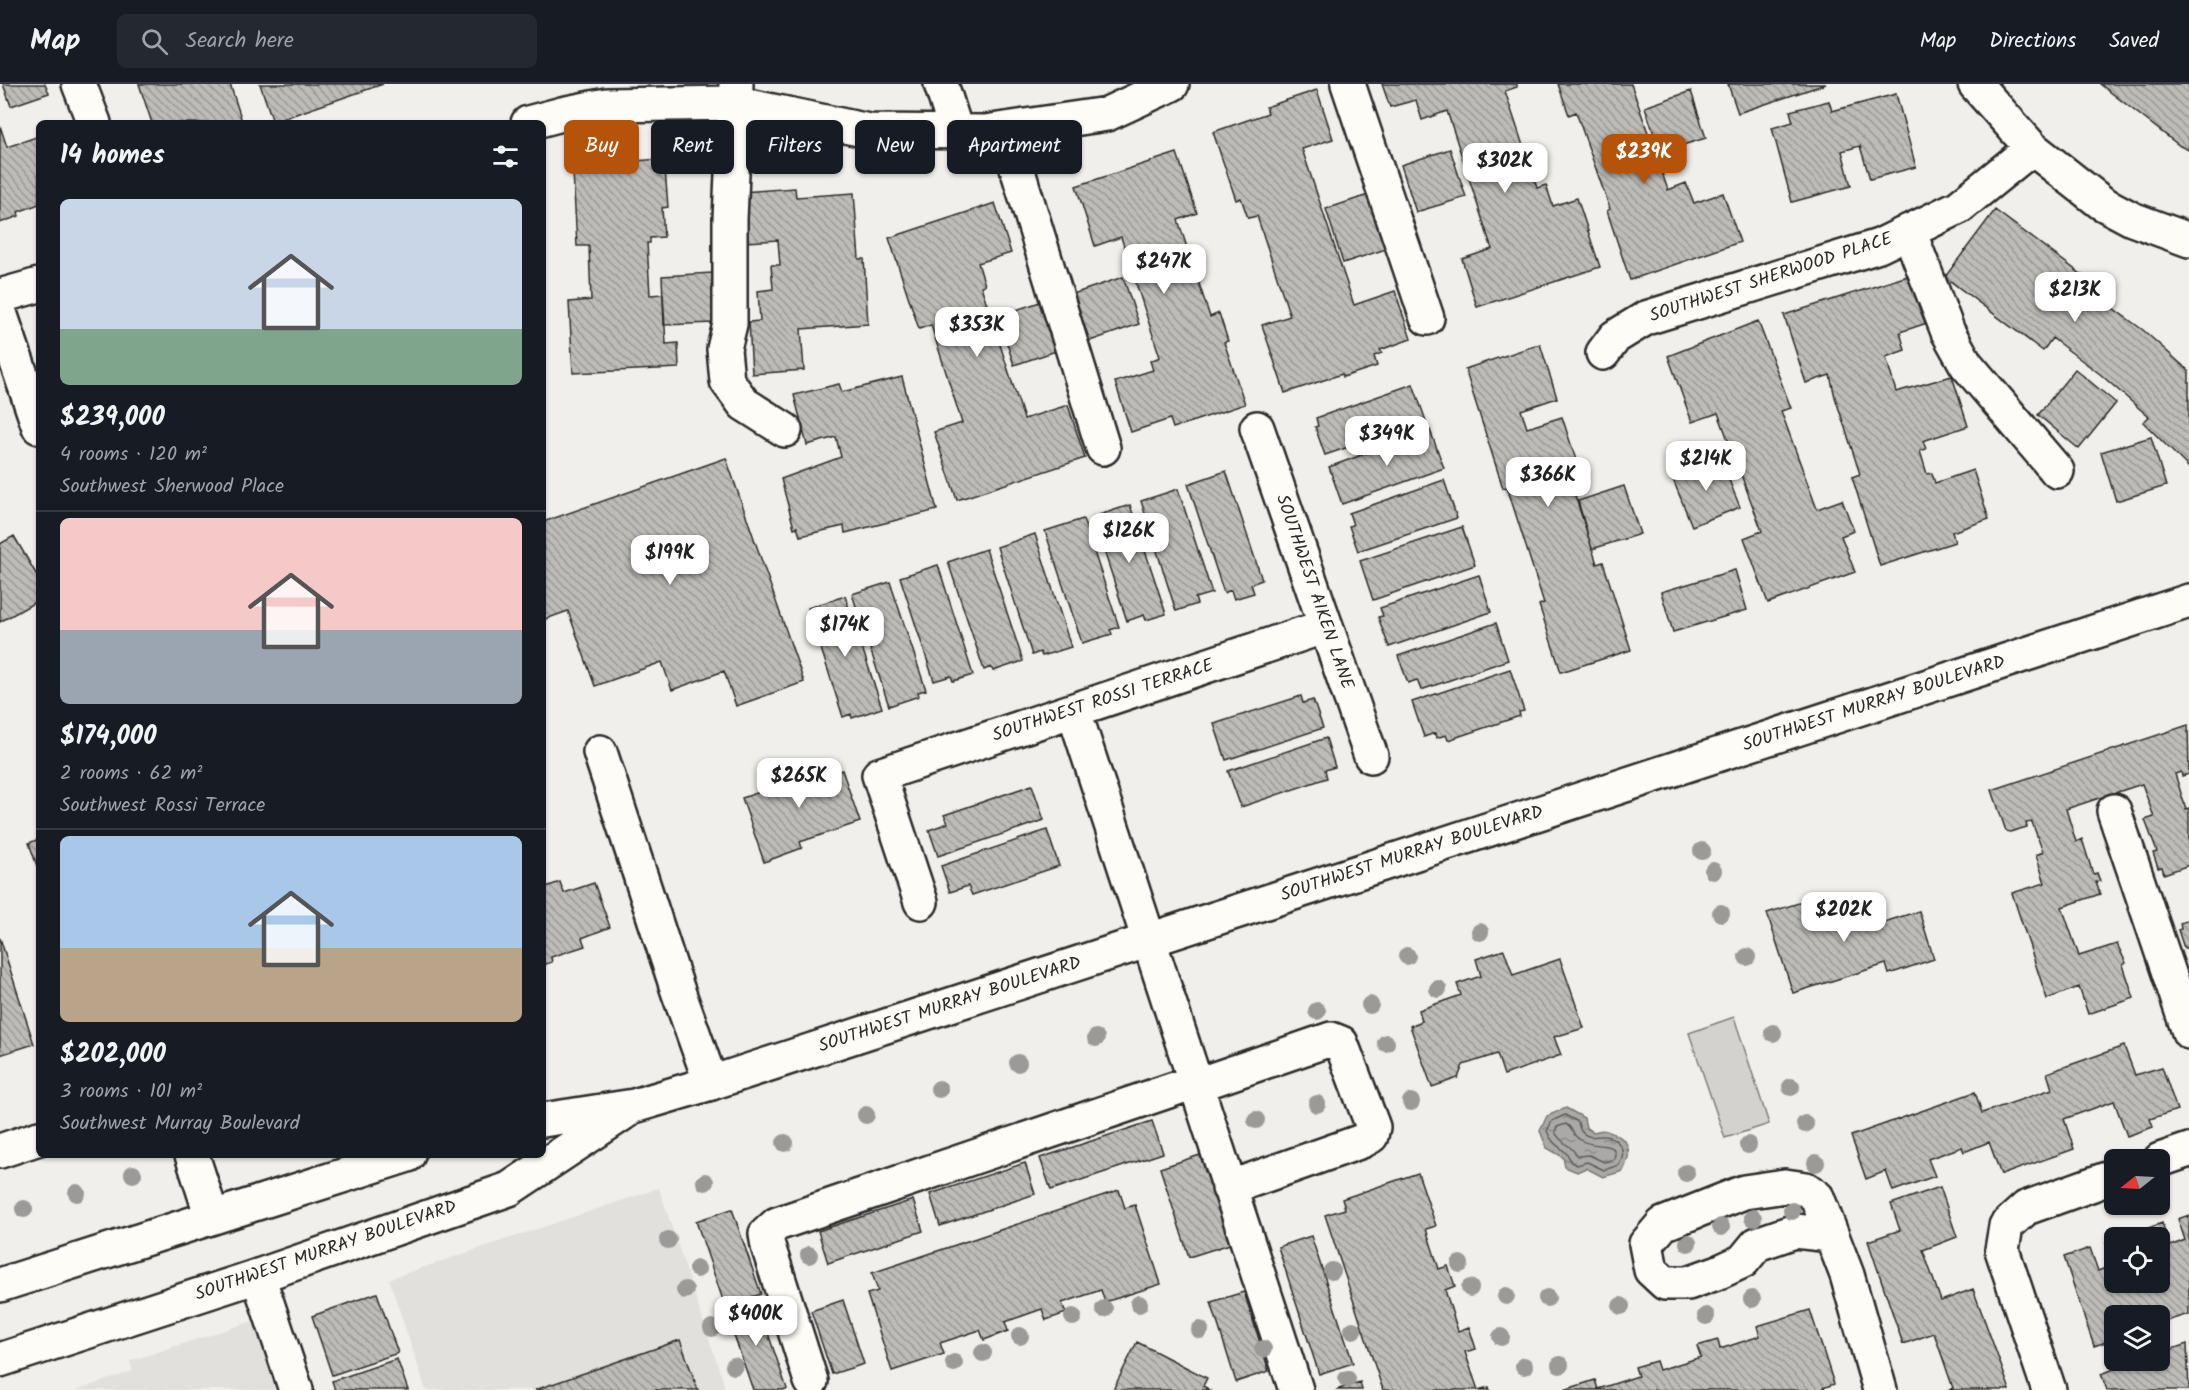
<!DOCTYPE html>
<meta charset="utf-8">
<style>
:root{--surface:#171b24;--page:#242831;--text:#f1f3f6;--muted:#9ea1a6;--line:#363941;--accent:#b45309}
body{margin:0;font-family:Kalam,sans-serif;background:var(--page);color:var(--text);height:100vh;display:flex;flex-direction:column;font-size:22px;white-space:nowrap}
*{box-sizing:border-box;margin:0}
p{font-size:20px;color:var(--muted)}
.icon{flex:none;width:33px;height:33px;fill:none;stroke:currentColor;stroke-width:2;stroke-linecap:round;stroke-linejoin:round}
.map{position:relative;flex:1;overflow:hidden}
.drawer{position:absolute;left:36px;top:36px;width:510px;height:1038px;display:flex;flex-direction:column;background:var(--surface);border-radius:9px;box-shadow:0 2px 4px #0004}
.drawer>*{flex:none}
.banner{position:absolute;left:564px;top:36px;width:570px;height:54px;display:flex;gap:12px}
.needle{width:39px;rotate:252deg}
.controls{position:absolute;left:2104px;top:1065px;display:grid;gap:12px}
.controls a{display:grid;place-items:center;width:66px;height:66px;border-radius:9px;background:var(--surface);box-shadow:0 2px 4px #0004;font-size:30px}
.price{position:absolute;translate:-50% -51px;padding:0 14px;border-radius:12px;background:#fff;color:#222;font-size:20px;line-height:39px;filter:drop-shadow(0 2px 3px #0008)}
.price::after{content:'';position:absolute;left:50%;top:36px;width:18px;height:14px;margin-left:-9px;background:inherit;clip-path:polygon(0 0,100% 0,50% 100%)}
.price.current{background:var(--accent);color:#fff}
ul{padding:0;list-style:none}
li{display:grid;align-content:center;gap:12px;height:318px;padding:0 24px}
li+li{border-top:2px solid var(--line)}
li span{display:grid;place-items:center;height:186px;border-radius:9px;color:#555}
li>.icon{margin-inline-start:auto}
span .icon{width:108px;height:108px;fill:#fffc;stroke-width:1}
li b{font-size:26px}
h2{display:flex;justify-content:space-between;align-items:center;height:72px;padding:0 24px;font-size:26px}
.tag{padding:0 21px;border-radius:9px;background:var(--surface);box-shadow:0 2px 4px #0004;font-size:21px;line-height:54px}
.tag.current{background:var(--accent);color:#fff}
header{display:flex;align-items:center;gap:36px;box-sizing:border-box;height:84px;padding:0 30px;background:var(--surface);border-bottom:2px solid var(--line)}
header strong{font-size:28px}
nav{display:flex;gap:33px;margin-inline-start:auto;font-size:21px}
.search{width:420px;height:54px;background:var(--page);display:flex;align-items:center;gap:15px;box-sizing:border-box;padding:0 21px;border-radius:9px;color:var(--muted);font-size:22px}
.map>svg:first-child{display:block}
.built{fill:#e1e0dc}
.grass{fill:#d3d2cf;stroke:#7f7e7d;stroke-width:1.5}
.water{fill:url(#water-ripples);stroke:#777775;stroke-width:1.5}
.lines{fill:none;stroke-linecap:round;stroke-linejoin:round}
.shore{stroke:#5e5d5d;stroke-width:1.5}
.building{fill:url(#building-back-hatch);stroke:#2b2b2b;stroke-width:1.5}
.minor-casing{stroke:#2b2b2b;stroke-width:38}
.major-casing{stroke:#2b2b2b;stroke-width:38}
.minor{stroke:#fdfcf7;stroke-width:33}
.major{stroke:#fdfcf7;stroke-width:33}
.tree{fill:#9b9a98}
.labels{text-anchor:middle;dominant-baseline:central;stroke-width:6;stroke-linejoin:round;paint-order:stroke}
.street-label{font-size:18px;fill:#2b2b2b;stroke:#fdfcf7}
</style>
<header>
<strong>Map</strong>
<div class="search"><svg class="icon" aria-label="search" viewBox="0 0 24 24"><circle cx="10" cy="10" r="6"/><path d="M15 15l6 6"/></svg>Search here</div>
<nav><a>Map</a><a>Directions</a><a>Saved</a></nav>
</header>
<div class="map">
<svg width="2189" height="1306" viewBox="0 0 2189 1306">
<defs>
<pattern id="water-ripples" width="26" height="14" patternUnits="userSpaceOnUse" patternTransform="scale(1.5)"><rect width="26" height="14" fill="#aaa9a7"/><path d="M2 4q2-2 4 0t4 0M15 11q2-2 4 0t4 0" fill="none" stroke="#8b8a88"/></pattern>
<pattern id="building-back-hatch" width="6" height="6" patternUnits="userSpaceOnUse" patternTransform="scale(1.5)"><rect width="6" height="6" fill="#bdbcb8"/><path d="M-1 5l2 2M0 0l6 6M5-1l2 2" fill="none" stroke="#9a9996"/></pattern>
</defs>
<rect width="100%" height="100%" fill="#f0efeb"/>
<filter id="ink" filterUnits="userSpaceOnUse"><feTurbulence type="fractalNoise" baseFrequency=".0167" numOctaves="2"/><feDisplacementMap in="SourceGraphic" scale="12" xChannelSelector="R" yChannelSelector="G"/><feConvolveMatrix kernelMatrix="1 2 1 2 8 2 1 2 1" color-interpolation-filters="sRGB"/></filter>
<g filter="url(#ink)">
<path class="built" d="M659 1104 726 1306H426L389 1195Z
M253 1237 276 1306H77L133 1287 130 1277Z"/>
<path class="grass" d="M1734 933 1769 1040 1725 1054 1689 949Z"/>
<path class="water" d="M1566 1024 1584 1034 1586 1044 1594 1048C1603 1045 1606 1046 1614 1050 1632 1057 1631 1071 1623 1087L1603 1093 1586 1084 1577 1088 1565 1083 1563 1073 1547 1064 1540 1047 1547 1032Z"/>
<g class="lines">
<path class="shore" d="M1565 1031 1578 1038C1578 1039 1580 1046 1581 1047 1588 1056 1597 1051 1605 1052 1621 1055 1627 1068 1619 1081L1604 1086 1587 1078 1577 1081 1571 1078C1565 1061 1555 1067 1547 1047L1552 1037Z
M1566 1040C1573 1044 1572 1051 1579 1055 1590 1063 1602 1059 1613 1064L1615 1070 1614 1075 1604 1078 1589 1071 1577 1072C1572 1061 1560 1059 1555 1048L1557 1043Z"/>
</g>
<path class="building" d="M3 0H45L49 9 11 22Z
M139 0H230L242 37 234 39H152Z
M260 0H383L273 38Z
M1382 0H1517V3L1505 7 1537 104 1546 101 1553 122 1577 114 1600 183 1477 223 1462 175 1492 165 1447 27 1422 36 1416 16 1390 23Z
M1558 0H1631L1668 106 1686 99 1694 119 1723 109 1740 158 1630 196 1607 127 1610 125 1576 28 1569 31Z
M1728 0H1826L1738 29Z
M2100 0H2189V66L2180 62Z
M1317 6 1333 55 1302 65 1354 221 1395 207 1411 255 1380 266 1382 269 1374 272 1377 282 1343 293 1342 290 1285 309 1262 241 1290 232 1257 132 1248 134 1241 114 1236 116 1213 48 1268 29 1266 23Z
M1691 7 1706 54 1660 68 1645 23Z
M1896 10 1916 83 1870 95 1860 62 1842 67 1851 102 1792 118 1772 44 1793 38 1790 27 1829 17 1832 27Z
M0 42 7 63 39 52V120L18 128 19 132 0 139Z
M1450 65 1466 113 1416 128 1401 81Z
M1177 69 1197 129 1178 136 1210 233 1219 229 1228 257 1224 258 1245 320 1173 344 1170 335 1131 348 1115 298 1153 286 1150 277 1160 273 1121 153 1095 162 1076 102Z
M659 75 660 85H665L668 123 662 124 664 153 650 154V159H647L650 211 663 210 666 260 678 259 679 284 573 289 569 218 591 216 589 162H577L573 88 637 85 636 77Z
M795 104 796 113 854 109 859 175H864L868 240 801 245 804 286 752 290 749 238 760 237 758 207 773 205 771 181H780L778 156 746 158 743 108Z
M1377 108 1395 162 1343 179 1326 125Z
M995 119 1011 169 978 179 985 201 981 202 1024 335 1068 321 1085 374 957 416 934 348 962 339 931 241 919 245 889 154Z
M1995 126 2093 199 2088 206 2143 246 2189 287V384L2143 338 2149 333 2100 290 2052 254 2043 267 1945 193Z
M712 189 714 239 664 241 662 192Z
M1911 191 1927 239 1900 248 1905 266 1886 273 1896 308 1952 292 1968 342 1923 357 1926 365 1920 367 1927 390 1932 389 1935 399 1973 386 1989 435 1952 448 1955 458 1880 482 1852 393 1860 390 1835 313 1830 291 1806 299 1784 231Z
M1123 193 1139 240 1090 257 1073 210Z
M1046 216 1062 265 1014 281 998 232Z
M1758 237 1791 324 1781 327 1817 425 1842 416 1854 447 1841 452 1855 488 1768 519 1744 454 1762 447 1718 329 1692 338 1668 272Z
M1540 260 1557 314 1521 326 1527 344 1562 333 1577 379 1566 383 1597 480 1603 478 1631 566 1561 588 1539 521 1544 519 1507 403 1503 404 1465 285Z
M2075 285 2116 319 2079 365 2038 331Z
M902 293 937 426 845 449 844 442 800 452 797 443 794 444 781 395 841 373 836 353 807 361 794 311 839 300 842 308Z
M1413 300 1426 337 1325 371 1315 343 1318 342 1316 334Z
M1430 346 1444 384 1342 420 1329 383Z
M2151 353 2166 402 2116 417 2101 368Z
M726 374 804 598 736 622 724 587 672 606 662 578 595 602 568 527 543 536V438Z
M1720 374 1740 423 1692 442 1672 393Z
M1226 387 1262 496 1251 500 1254 509 1234 515 1231 506 1224 509 1188 400Z
M1444 396 1457 434 1358 467 1349 442 1353 441 1349 429Z
M1624 402 1640 450 1592 465 1578 417Z
M1178 405 1212 509 1195 514 1197 520 1176 527 1141 417Z
M1130 421 1166 530 1146 536 1144 531 1127 537 1093 433Z
M1083 435 1119 543 1110 546 1112 550 1082 559 1045 447Z
M1462 443 1475 481 1373 516 1360 477Z
M1035 450 1071 563 1042 572 1040 568 1032 571 997 463Z
M14 452 39 495V516L0 538V460Z
M986 465 1023 577 993 587 991 583 984 586 948 478Z
M938 481 973 591 953 597 951 592 934 597 900 493Z
M1735 486 1747 526 1673 548 1661 508Z
M1479 491 1491 528 1389 563 1378 533 1383 532 1380 524Z
M890 498 926 606 918 608 919 612 889 622 852 510Z
M845 512 882 624 852 634 851 630 843 633 808 524Z
M1496 539 1508 576 1421 606 1417 596 1408 599 1398 572Z
M1510 585 1524 627 1519 628 1520 632 1448 656 1446 651 1436 654 1435 649 1424 653 1412 618Z
M1301 612 1303 619 1313 616 1323 644 1226 676 1214 640Z
M2188 641 2189 690 2182 692 2181 688 2175 690 2186 725 2189 724V781L2164 790 2162 783 2158 784 2153 769 2157 768 2145 736 2154 733 2142 700 2066 725 2076 758 2082 755 2093 790 2097 789 2100 797 2096 798 2100 810 2062 823 2079 872 2117 860 2126 879 2123 881 2134 914 2088 930 2079 903 2047 915 2012 809 2045 799 2036 771 2043 768 2032 738 2026 739 2027 743 2010 748 2006 747 1992 706Z
M1326 654 1335 683 1325 686 1327 694 1241 723 1228 687Z
M805 675 812 696 842 686 860 738 800 758 802 764 764 778 742 714 778 702 772 686Z
M1032 701 1044 736 938 772 929 746 948 739 944 731Z
M1047 746 1059 782 972 811 968 802 950 808 941 782Z
M39 755V788L29 759Z
M560 798 564 809 594 799 610 843 582 854 585 862 551 873 552 878 543 881V804Z
M1821 812 1829 839 1876 824 1881 839 1919 827 1934 875 1889 890 1886 880 1793 909 1767 829Z
M2189 836V864H2184L2178 846 2181 845 2180 839Z
M0 854 34 960 0 971Z
M1504 866 1513 891 1560 875 1584 944 1554 953 1561 971 1504 991 1497 970 1463 981 1458 994 1432 1003 1410 942 1422 937 1419 926 1461 911 1457 900 1481 892 1476 875Z
M2124 962 2135 991 2162 983 2177 1026 2150 1035 2153 1043 2127 1052 2114 1017 2064 1035 2074 1065 2001 1091 1989 1058 1964 1068 1962 1063 1928 1075 1935 1092 1893 1107 1886 1087 1866 1095 1851 1052 1975 1008 1982 1029 2052 1005 2047 989Z
M1152 1037 1163 1069 1051 1106 1040 1074Z
M1200 1071 1230 1160 1189 1173 1160 1084Z
M1025 1079 1035 1110 940 1142 930 1110Z
M1418 1089 1436 1142 1426 1145 1439 1185 1448 1182 1455 1202 1445 1206 1458 1247 1469 1243 1476 1265 1465 1268 1478 1306 1489 1303 1490 1306H1383L1370 1267 1325 1131 1345 1125 1342 1115Z
M1940 1103 1957 1153 1923 1166 1941 1217 1973 1205 2010 1306H1949L1953 1304 1934 1249 1903 1260 1868 1157 1900 1146 1891 1120Z
M1119 1106 1125 1124 1135 1121 1161 1200 1105 1218 1101 1206 1062 1219 1066 1229 1046 1236 1042 1225 1005 1238 1008 1247 984 1256 980 1246 940 1259 944 1270 892 1287 867 1210 878 1207 872 1189Z
M913 1116 923 1147 828 1179 818 1147Z
M732 1125 761 1210 725 1222 696 1137Z
M2189 1131V1230L2160 1239V1232H2115V1255L2094 1262 2064 1173 2090 1164 2098 1187 2113 1181 2106 1159 2115 1155V1198H2160V1154H2121L2162 1139 2170 1162 2185 1156 2178 1135Z
M1311 1152 1353 1279 1319 1290 1278 1163Z
M1244 1208 1269 1287 1236 1298 1211 1218Z
M377 1209 398 1269 332 1291 312 1232Z
M756 1214 787 1305 786 1306H753L725 1225Z
M843 1216 864 1280 832 1290 811 1227Z
M1810 1226 1834 1300 1823 1304 1824 1306H1564L1595 1296 1598 1305 1638 1292 1635 1283 1656 1277 1659 1286 1701 1273 1697 1262 1718 1256 1720 1265 1760 1252 1757 1242Z
M680 1256 698 1306H535Z
M1137 1258 1207 1294 1203 1302 1210 1306H1113Z
M2187 1260 2189 1306H2107L2101 1290 2139 1276H2160V1269Z
M397 1275 408 1306H335L332 1297Z
M1360 1298 1362 1306H1336Z"/>
<g class="lines">
<defs>
<path id="minor" d="M79 0 94 39
M736 0 730 135V240L724 265 727 297 744 320 785 346
M941 0 956 47
M1348 0 1427 234
M1975 0 2032 64 2102 119 2132 135 2189 156
M528 39 562 30 607 21 734 19 869 47 985 48 1107 30 1172 0
M1005 45 1103 364
M1909 147 1948 248 1966 280 2057 387
M0 212 39 201
M0 229 39 343
M1603 269 1615 253 1646 234 1879 162 1959 123 2032 64
M1257 344 1371 672
M1074 627 1296 1306
M600 668 678 907 711 999
M2114 727 2189 948
M921 818 879 691 1326 542
M1197 1001 1331 955 1341 959 1373 1043 1371 1052 1362 1057 1229 1104
M0 1067 39 1054
M192 1071 212 1133
M2160 1076 2189 1066
M1831 1151 1795 1147 1757 1160 1743 1177 1719 1188 1688 1199H1665L1651 1186 1646 1160 1663 1140 1744 1108 1785 1102 1806 1105 1817 1113 1847 1191 1880 1306
M258 1192 296 1306
M811 1297 768 1162 766 1150 777 1140 1195 998
M2049 1306 2002 1166 2006 1142 2026 1124 2115 1092"/>
<path id="major" d="M543 1036 634 1022 711 999 2189 517
M0 1201 408 1071
M0 1276 258 1192 509 1105 625 1028"/>
</defs>
<use href="#minor" class="minor-casing"/>
<use href="#major" class="major-casing"/>
<use href="#minor" class="minor"/>
<use href="#major" class="major"/>
</g>
<g class="tree">
<circle cx="1702" cy="767" r="9"/>
<circle cx="1713" cy="787" r="9"/>
<circle cx="1721" cy="829" r="9"/>
<circle cx="1480" cy="848" r="9"/>
<circle cx="1407" cy="872" r="9"/>
<circle cx="1747" cy="873" r="9"/>
<circle cx="1438" cy="905" r="9"/>
<circle cx="1370" cy="921" r="9"/>
<circle cx="1317" cy="927" r="9"/>
<circle cx="1773" cy="949" r="9"/>
<circle cx="1096" cy="954" r="9"/>
<circle cx="1386" cy="959" r="9"/>
<circle cx="1018" cy="979" r="9"/>
<circle cx="1791" cy="1003" r="9"/>
<circle cx="939" cy="1005" r="9"/>
<circle cx="1411" cy="1018" r="9"/>
<circle cx="1317" cy="1020" r="9"/>
<circle cx="866" cy="1031" r="9"/>
<circle cx="1256" cy="1036" r="9"/>
<circle cx="1805" cy="1040" r="9"/>
<circle cx="785" cy="1059" r="9"/>
<circle cx="1748" cy="1061" r="9"/>
<circle cx="1816" cy="1079" r="9"/>
<circle cx="1686" cy="1089" r="9"/>
<circle cx="133" cy="1090" r="9"/>
<circle cx="705" cy="1098" r="9"/>
<circle cx="77" cy="1109" r="9"/>
<circle cx="24" cy="1125" r="9"/>
<circle cx="1792" cy="1127" r="9"/>
<circle cx="1753" cy="1134" r="9"/>
<circle cx="1721" cy="1143" r="9"/>
<circle cx="668" cy="1156" r="9"/>
<circle cx="1688" cy="1159" r="9"/>
<circle cx="809" cy="1171" r="9"/>
<circle cx="1460" cy="1180" r="9"/>
<circle cx="697" cy="1185" r="9"/>
<circle cx="1332" cy="1187" r="9"/>
<circle cx="1470" cy="1204" r="9"/>
<circle cx="685" cy="1206" r="9"/>
<circle cx="1506" cy="1212" r="9"/>
<circle cx="1547" cy="1214" r="9"/>
<circle cx="1752" cy="1215" r="9"/>
<circle cx="1139" cy="1220" r="9"/>
<circle cx="1621" cy="1222" r="9"/>
<circle cx="1104" cy="1225" r="9"/>
<circle cx="1706" cy="1232" r="9"/>
<circle cx="1073" cy="1233" r="9"/>
<circle cx="712" cy="1244" r="9"/>
<circle cx="1200" cy="1246" r="9"/>
<circle cx="1353" cy="1246" r="9"/>
<circle cx="1020" cy="1252" r="9"/>
<circle cx="1501" cy="1253" r="9"/>
<circle cx="1263" cy="1265" r="9"/>
<circle cx="983" cy="1269" r="9"/>
<circle cx="954" cy="1279" r="9"/>
<circle cx="1560" cy="1281" r="9"/>
<circle cx="734" cy="1282" r="9"/>
<circle cx="1524" cy="1282" r="9"/>
<circle cx="1347" cy="1295" r="9"/>
</g>
</g>
<g class="labels">
<g class="street-label">
<text transform="translate(1771 194) rotate(-18)">SOUTHWEST SHERWOOD PLACE</text>
<text transform="translate(1314 508) rotate(71)">SOUTHWEST AIKEN LANE</text>
<text transform="translate(1103 617) rotate(-18)">SOUTHWEST ROSSI TERRACE</text>
<text transform="translate(1874 620) rotate(-18)">SOUTHWEST MURRAY BOULEVARD</text>
<text transform="translate(1412 770) rotate(-18)">SOUTHWEST MURRAY BOULEVARD</text>
<text transform="translate(950 921) rotate(-18)">SOUTHWEST MURRAY BOULEVARD</text>
<text transform="translate(326 1167) rotate(-19)">SOUTHWEST MURRAY BOULEVARD</text>
</g>
</g>
</svg>
<div class="controls">
<a><svg class="needle" viewBox="-14 -14 28 28"><path d="M0-13l5 13h-10z" fill="#e53935"/><path d="M0 13l5-13h-10z" fill="#9ea1a6"/></svg></a>
<a><svg class="icon" aria-label="locate" viewBox="0 0 24 24"><circle cx="12" cy="12" r="6"/><path d="M12 2v4M12 18v4M2 12h4M18 12h4"/></svg></a>
<a><svg class="icon" aria-label="layers" viewBox="0 0 24 24"><path d="M12 4l9 5-9 5-9-5zM3 14l9 5 9-5"/></svg></a>
</div>
<b class="price current" style="left:1644px;top:101px">$239K</b>
<b class="price" style="left:1505px;top:110px">$302K</b>
<b class="price" style="left:1164px;top:211px">$247K</b>
<b class="price" style="left:2075px;top:239px">$213K</b>
<b class="price" style="left:977px;top:274px">$353K</b>
<b class="price" style="left:1387px;top:383px">$349K</b>
<b class="price" style="left:1706px;top:408px">$214K</b>
<b class="price" style="left:1548px;top:424px">$366K</b>
<b class="price" style="left:1129px;top:480px">$126K</b>
<b class="price" style="left:670px;top:502px">$199K</b>
<b class="price" style="left:845px;top:574px">$174K</b>
<b class="price" style="left:799px;top:725px">$265K</b>
<b class="price" style="left:1844px;top:859px">$202K</b>
<b class="price" style="left:756px;top:1263px">$400K</b>
<div class="banner">
<a class="tag current">Buy</a>
<a class="tag">Rent</a>
<a class="tag">Filters</a>
<a class="tag">New</a>
<a class="tag">Apartment</a>
</div>
<section class="drawer">
<h2>14 homes<svg class="icon" aria-label="filters" viewBox="0 0 24 24"><path d="M4 7h16M4 17h16"/><circle cx="9" cy="7" r="2"/><circle cx="15" cy="17" r="2"/></svg></h2>
<ul>
<li><span style="background:linear-gradient(#c9d6e8 70%,#7fa58c 0)"><svg class="icon" aria-label="home" viewBox="0 0 24 24"><path d="M3 11l9-7 9 7M6 9v11h12V9"/></svg></span><div><b>$239,000</b><p>4 rooms · 120 m²</p><p>Southwest Sherwood Place</p></div></li>
<li><span style="background:linear-gradient(#f6c9c9 60%,#9aa5b1 0)"><svg class="icon" aria-label="home" viewBox="0 0 24 24"><path d="M3 11l9-7 9 7M6 9v11h12V9"/></svg></span><div><b>$174,000</b><p>2 rooms · 62 m²</p><p>Southwest Rossi Terrace</p></div></li>
<li><span style="background:linear-gradient(#a9c7e8 60%,#b9a48a 0)"><svg class="icon" aria-label="home" viewBox="0 0 24 24"><path d="M3 11l9-7 9 7M6 9v11h12V9"/></svg></span><div><b>$202,000</b><p>3 rooms · 101 m²</p><p>Southwest Murray Boulevard</p></div></li>
</ul>
</section>
</div>
